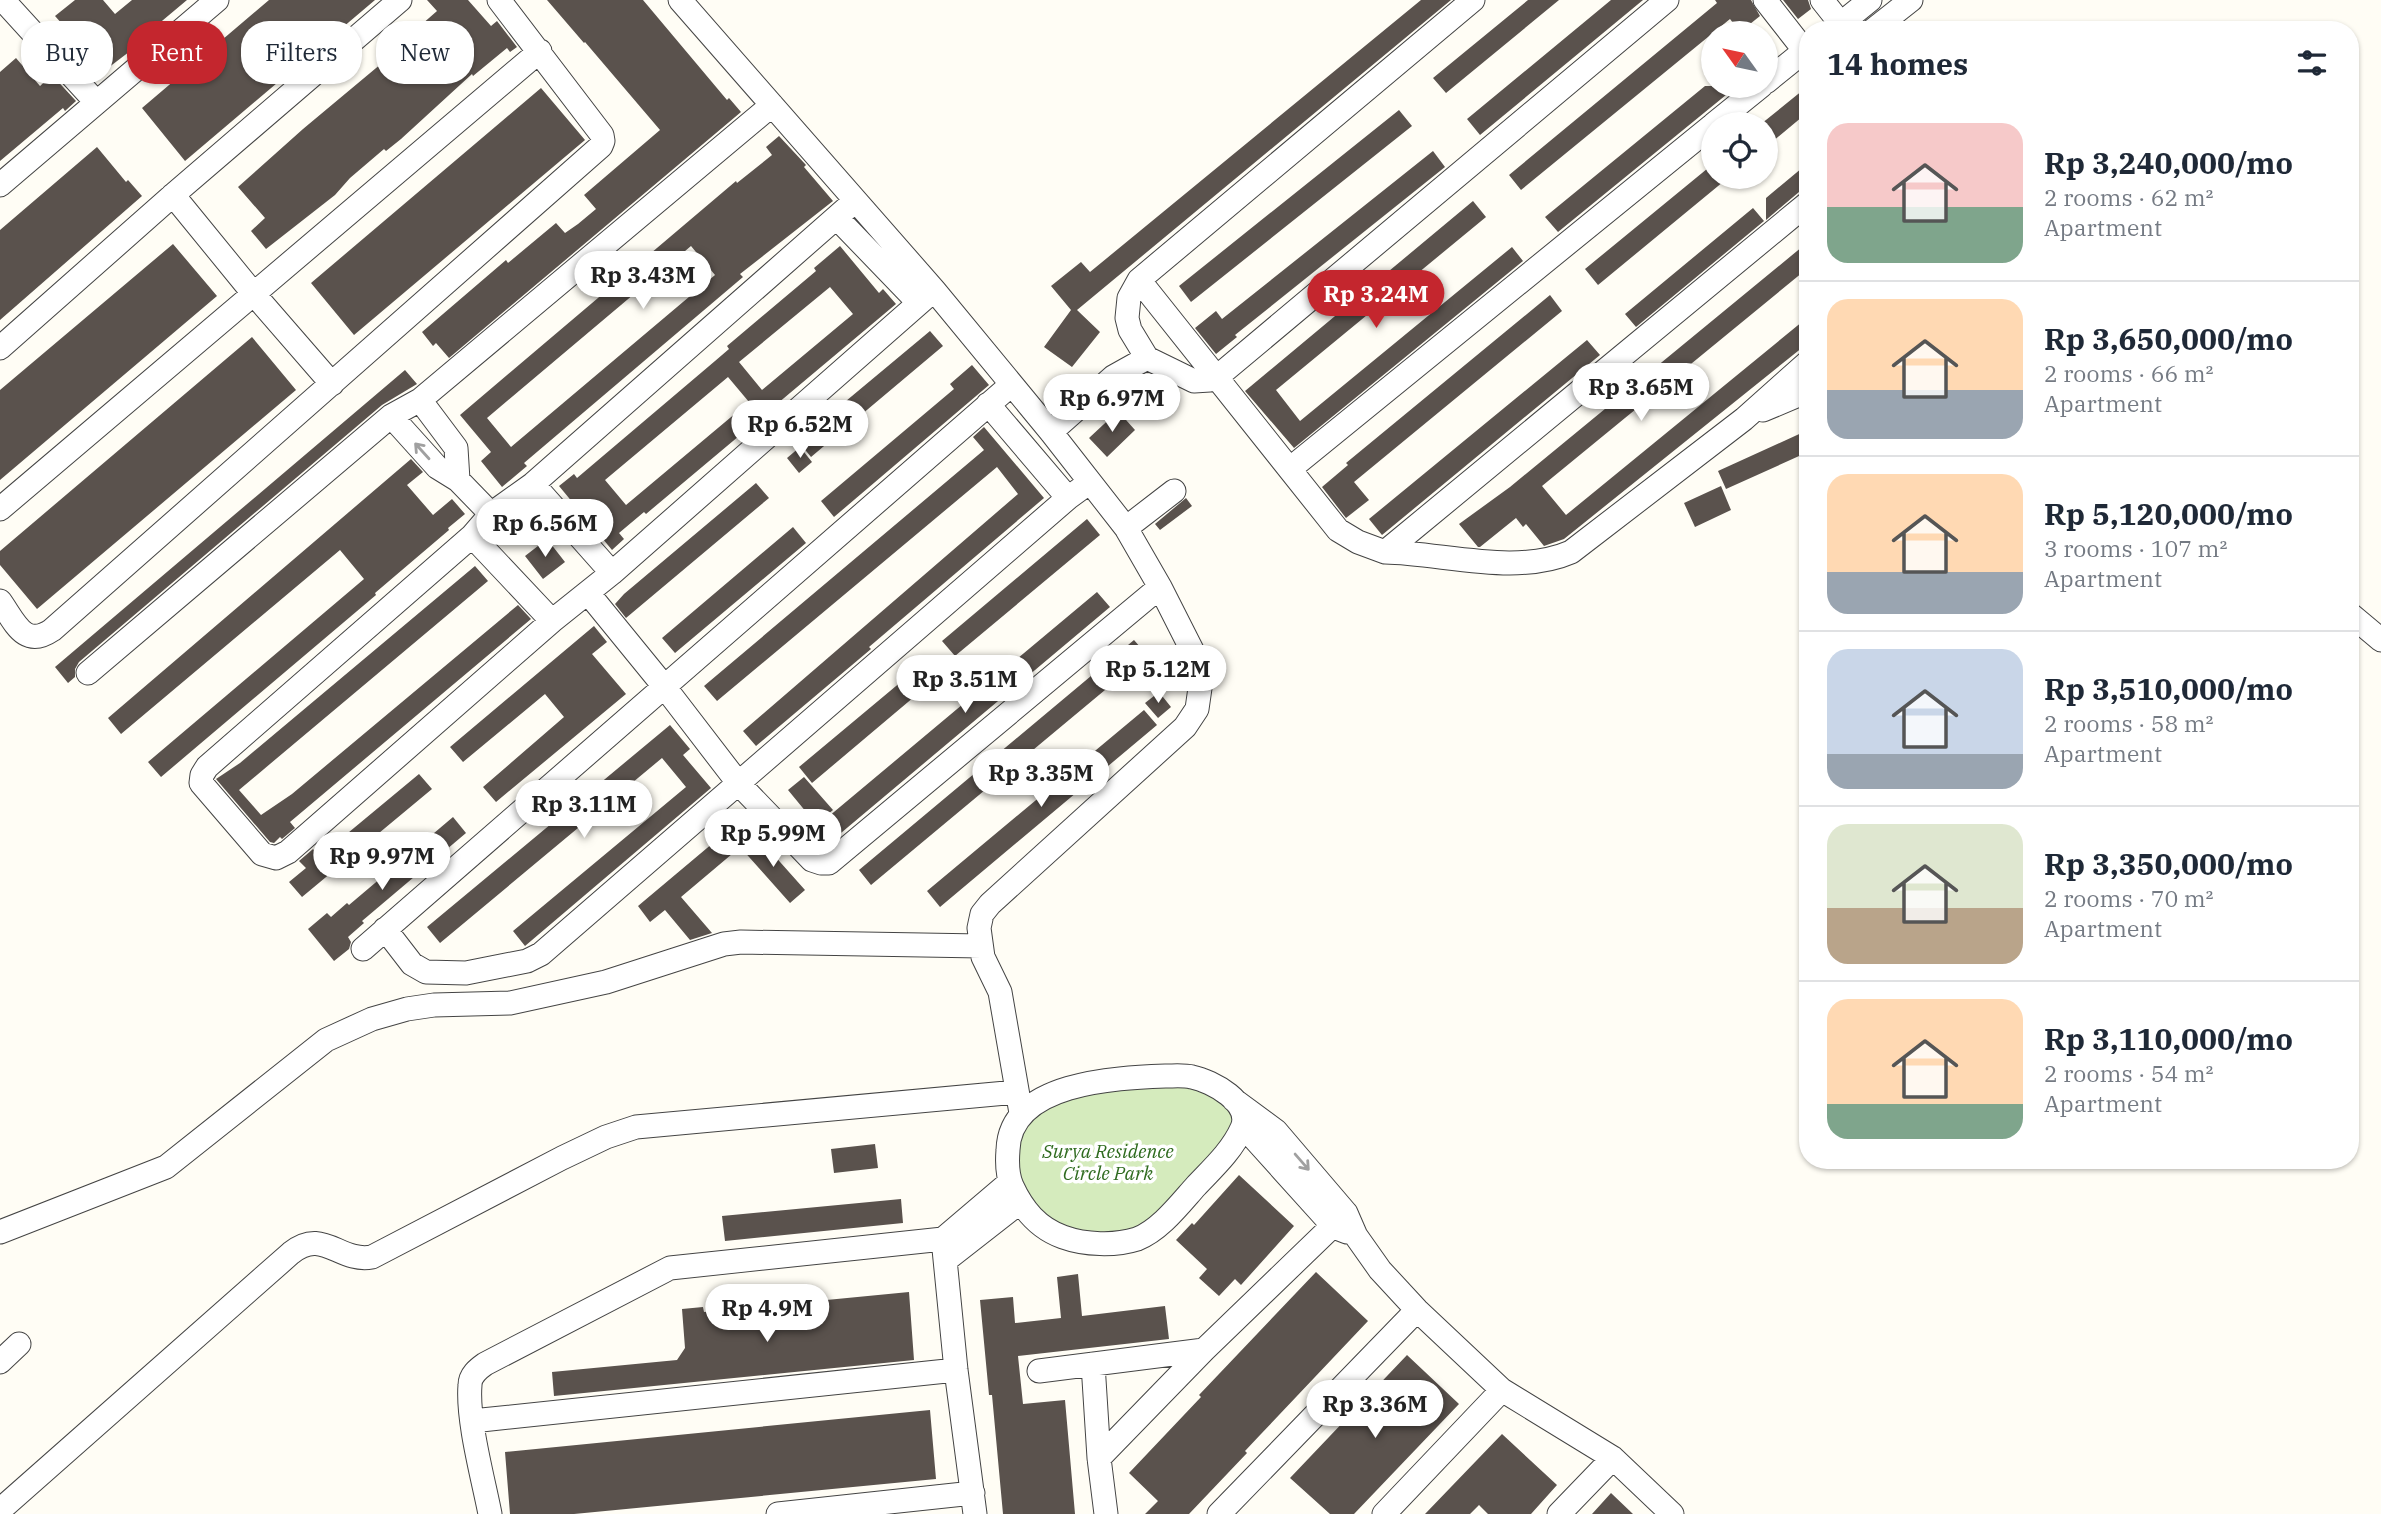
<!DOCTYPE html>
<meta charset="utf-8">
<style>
:root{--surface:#fff;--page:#f2f2f3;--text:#1f2937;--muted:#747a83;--line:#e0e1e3;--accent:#c4262e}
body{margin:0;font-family:"IBM Plex Serif",serif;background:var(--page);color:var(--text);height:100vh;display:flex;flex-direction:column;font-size:26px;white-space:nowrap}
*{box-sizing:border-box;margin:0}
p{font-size:23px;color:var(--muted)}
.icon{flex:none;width:38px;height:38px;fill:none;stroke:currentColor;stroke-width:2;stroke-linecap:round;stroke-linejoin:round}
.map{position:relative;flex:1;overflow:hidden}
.panel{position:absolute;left:1799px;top:21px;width:560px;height:1148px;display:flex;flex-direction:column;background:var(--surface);border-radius:28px;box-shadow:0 2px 5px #0004}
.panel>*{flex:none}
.banner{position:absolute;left:21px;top:21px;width:665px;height:63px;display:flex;gap:14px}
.needle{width:46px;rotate:303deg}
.buttons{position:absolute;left:1701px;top:21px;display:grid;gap:14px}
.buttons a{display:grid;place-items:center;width:77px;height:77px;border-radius:50%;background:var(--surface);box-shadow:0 2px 5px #0004;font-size:35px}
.price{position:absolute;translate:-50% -60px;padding:0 16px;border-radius:24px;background:#fff;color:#222;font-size:23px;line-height:46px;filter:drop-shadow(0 2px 4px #0008)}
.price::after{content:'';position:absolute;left:50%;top:42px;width:21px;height:16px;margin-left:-10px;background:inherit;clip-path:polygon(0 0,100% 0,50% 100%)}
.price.on{background:var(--accent);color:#fff}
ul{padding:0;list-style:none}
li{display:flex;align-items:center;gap:21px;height:175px;padding:0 28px}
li+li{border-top:2px solid var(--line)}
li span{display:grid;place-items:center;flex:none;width:196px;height:140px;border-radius:21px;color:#555}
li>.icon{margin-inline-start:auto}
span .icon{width:84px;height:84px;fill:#fffc;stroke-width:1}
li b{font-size:30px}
h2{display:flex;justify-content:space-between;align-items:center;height:84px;padding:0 28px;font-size:30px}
.tag{padding:0 24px;border-radius:28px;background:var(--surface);box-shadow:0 2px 5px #0004;font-size:24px;line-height:63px}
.tag.on{background:var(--accent);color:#fff}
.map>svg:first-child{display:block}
.green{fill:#d5ebbd}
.building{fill:#5a524d;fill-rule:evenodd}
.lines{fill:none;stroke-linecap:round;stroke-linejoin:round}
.minor-casing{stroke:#444;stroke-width:25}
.minor{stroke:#fff;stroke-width:23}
.oneway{stroke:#a0a0a0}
.labels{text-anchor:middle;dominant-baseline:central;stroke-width:7;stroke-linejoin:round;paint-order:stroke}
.park-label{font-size:19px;font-style:italic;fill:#2f6b1f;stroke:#fff}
</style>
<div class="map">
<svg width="2381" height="1514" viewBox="0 0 2381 1514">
<rect width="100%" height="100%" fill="#fffdf5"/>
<path class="green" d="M1206 1081 1243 1126 1135 1239 1045 1229 1007 1166 1008 1143 1058 1091Z"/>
<path class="building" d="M75 0H103L115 14 132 0H187L144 36 146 39 104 71 55 16Z
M269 0H375L185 161 142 108Z
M427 0H468L491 26 497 21 517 47 510 52 507 48 473 76 472 74 401 139 386 151 384 149 350 178 335 195 266 249 251 231 265 218 238 187 303 129 424 28 421 25 437 11Z
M547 0H643L727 100 729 98 741 112 449 358 436 343 433 346 422 332 506 260 508 263 556 223 565 233 578 224 596 209 584 195 660 130 585 42 584 43Z
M1421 0H1451L1077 310 1100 332 1072 367 1044 347 1071 310 1051 286 1081 262 1090 272Z
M1528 0H1559L1446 93 1433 78Z
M1611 0H1643L1480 135 1467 119Z
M1715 0H1751L1760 16 1740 32 1730 19 1521 190 1509 175 1717 3Z
M1783 0H1808L1811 9 1798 19Z
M16 58 40 86 52 75 76 101 65 111 63 108 0 161V72Z
M1705 86H1737L1558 232 1545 217Z
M1808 86V112L1766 147V124H1761Z
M541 88 585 140 354 335 311 283Z
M1399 110 1412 126 1191 302 1179 286Z
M779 136 806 165 804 167 833 201 740 274 743 277 524 463 527 466 502 487 481 461 491 452 460 415 736 181 737 183 772 155 766 147ZM691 246 715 275 511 447 487 418Z
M97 147 126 182 128 180 142 196 0 320V230Z
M1433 151 1445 167 1235 335 1237 337 1216 354 1195 328 1216 311 1222 319Z
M1808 163V189L1799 192 1766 220V198Z
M1713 164V177H1729L1598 285 1585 269Z
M1473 201 1486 217 1276 390 1300 421 1512 247 1523 261 1294 448 1245 391Z
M1753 208 1764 221 1636 327 1625 314Z
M1808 242V268L1542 486 1566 515 1808 317V343L1564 539 1544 546 1526 524 1523 527 1516 518 1480 547H1478L1459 524 1510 487Z
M173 244 217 296 0 480V390Z
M840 246 879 293 883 289 896 304 646 514 644 512 619 533 624 539 612 550 559 486 574 474 577 478 715 361 729 349 727 346 816 271 814 268ZM830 287 853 314 762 390 739 362ZM728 377 749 402 626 505 605 480Z
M1550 295 1562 311 1354 482 1369 500 1346 518 1322 487 1348 465 1346 463Z
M930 331 943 346 811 457 798 441Z
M252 337 296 390 37 609 0 565V551Z
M1587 340 1600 355 1382 535 1369 519Z
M972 365 989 385 834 517 821 501 954 389 950 384Z
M405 370 417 384 382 405 79 662 75 669V677L68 683 55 667Z
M1118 411 1135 430 1107 457 1089 438Z
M984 427 1044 498 869 647 871 649 756 746 743 731 1018 494 997 467 717 701 704 686 984 450 973 437Z
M1808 430V452L1726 489 1718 471Z
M800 447 812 462 799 473 787 458Z
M411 459 423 472 407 485 433 515 452 499 465 514 448 528 449 530 375 593 376 595 161 777 148 762 364 579 340 550 121 734 108 718Z
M756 483 769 498 626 618 615 604 624 594Z
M1721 486 1731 510 1695 527 1684 503Z
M1186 498 1192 506 1160 530 1155 524Z
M1087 519 1100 535 955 656 942 641Z
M793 527 806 543 675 653 662 638Z
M547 539 565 562 543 579 525 556Z
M475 566 488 581 239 790 261 815 292 794 518 605 531 619 290 822 295 828 282 839 280 837 274 843 270 842 216 779 240 763Z
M1097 592 1110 607 835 838 822 822Z
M594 626 607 642 592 654 626 694 496 802 483 787 564 717 545 694 463 762 450 747Z
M1134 640 1147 655 871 885 859 870Z
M914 671 927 686 812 783 799 767Z
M1159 692 1171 707 1158 718 1145 703Z
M1144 710 1157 725 940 907 927 891Z
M670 725 690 749 683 755 711 788 525 946 513 931 686 787 662 758 440 943 427 927Z
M419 774 432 789 302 897 289 882 306 868 299 861 313 849 319 857Z
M804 777 833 810 816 824 788 790Z
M453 817 466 833 362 921 364 923 348 937 351 942 349 949 334 961 308 929 327 913 331 917 347 903 349 905Z
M738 822 751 838 681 897 712 933 690 940 665 910 650 922 638 906Z
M756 835 805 890 790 903 741 848Z
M875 1144 878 1168 834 1173 831 1149Z
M1239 1175 1294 1226 1241 1285 1235 1279 1219 1296 1199 1278 1207 1269 1176 1240 1192 1223 1194 1225Z
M901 1199 903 1223 725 1241 722 1216Z
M1316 1272 1368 1321 1261 1434 1245 1451 1247 1453 1189 1514H1145L1158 1501 1129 1473 1201 1397 1199 1395Z
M1078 1274 1082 1316 1165 1306 1169 1339 1018 1356 1023 1404 1065 1400 1075 1514H1003L992 1395H989L980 1300 1013 1297 1015 1323 1061 1318 1057 1277Z
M909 1292 914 1360 554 1396 552 1372 677 1360 685 1348 682 1309 703 1307 704 1312Z
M1407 1355 1459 1404 1354 1514H1330L1290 1478Z
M930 1410 936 1479 574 1514H510L505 1452Z
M1502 1434 1557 1485 1531 1514H1488L1479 1505 1470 1514H1425Z
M1611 1493 1633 1514H1592Z"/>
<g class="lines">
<defs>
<path id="minor" d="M3 0 96 102
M680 0 934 290 1051 432 1126 528 1160 587 1199 664 1200 688 1197 709 1185 727 990 904 982 914 979 928 983 957 1000 992 1021 1113
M1473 0 1139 280 1338 530 1358 542 1385 552 1808 203
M1765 0 1808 55
M1822 0 1841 24
M1833 30 1870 0
M1873 30 1911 0
M1766 82 1808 48
M1714 124 1761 86
M0 185 217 0
M173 195 253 293 332 384
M855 201 533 484 491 514 472 536 207 767 202 775 201 783 262 854 276 858 288 852 552 621 612 573 934 290
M837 218 918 302
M1139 280 1129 298 1127 318 1130 330 1147 358 1194 381 1210 380 1217 377 1667 0
M0 348 173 195 400 0
M420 400 456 448 458 480
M988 404 1068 498
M1763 410 1808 391
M391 416 437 467 458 480 491 514
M1051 432 1113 377 1147 358
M1291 468 1713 125
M533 484 612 573
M0 509 540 51
M1126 528 1174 491
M472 536 552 621
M1385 552C1443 553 1516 576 1571 552L1744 419 1808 362
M588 593 663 685 739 784 812 860 821 863H829L1160 587
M0 601C15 622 24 649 52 630L601 146 603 141 602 135 499 0
M2350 614 2381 640
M88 673 391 416 420 400 772 105
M385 929 412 964 426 972 466 973 527 961 541 954 1068 498 1090 482
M363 949 1011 385
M1166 1076C1174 1076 1184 1075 1192 1077 1212 1081 1253 1103 1242 1128 1232 1151 1212 1169 1196 1186 1179 1205 1160 1230 1137 1239 1115 1246 1085 1245 1063 1237 1038 1228 1023 1210 1012 1186 1007 1175 1007 1162 1008 1150 1010 1082 1116 1078 1166 1076Z
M1234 1100 1276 1131 1346 1213 1356 1236 1380 1270 1417 1310 1502 1390 1613 1458 1672 1514
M1243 1126 1334 1227 1347 1232
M0 1232 166 1167 326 1040 372 1019 407 1009 434 1005 510 1003 606 982 724 944 741 942 981 946
M943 1239 956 1370 975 1514
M946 1260 1020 1202
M0 1362 19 1344
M1093 1364 1099 1458 1106 1514
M1039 1371 1204 1350
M472 1421 956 1370
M1099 1458 1204 1350 1346 1213
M0 1510 291 1253C323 1227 339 1263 372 1257L562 1158 606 1137 636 1127 1017 1092
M490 1514C483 1478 467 1420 470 1385 470 1375 478 1369 485 1364L670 1268 943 1239 1010 1182
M778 1514 973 1493
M1219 1514 1417 1310
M1384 1514 1502 1390
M1559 1514 1613 1458"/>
</defs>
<use href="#minor" class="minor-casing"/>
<use href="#minor" class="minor"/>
</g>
<defs><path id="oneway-shaft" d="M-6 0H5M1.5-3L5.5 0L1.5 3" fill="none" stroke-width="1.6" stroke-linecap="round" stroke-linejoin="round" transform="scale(1.75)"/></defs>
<g class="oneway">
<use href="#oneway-shaft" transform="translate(422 451) rotate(-132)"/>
<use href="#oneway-shaft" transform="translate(1302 1162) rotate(49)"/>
</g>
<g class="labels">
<g class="park-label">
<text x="1108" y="1151">Surya Residence<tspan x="1108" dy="22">Circle Park</tspan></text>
</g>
</g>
</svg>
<div class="buttons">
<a><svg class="needle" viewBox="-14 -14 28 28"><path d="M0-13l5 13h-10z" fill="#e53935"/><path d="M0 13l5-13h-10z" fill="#747a83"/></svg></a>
<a><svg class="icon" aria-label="locate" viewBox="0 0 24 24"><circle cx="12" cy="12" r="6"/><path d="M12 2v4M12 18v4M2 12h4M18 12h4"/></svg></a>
</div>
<b class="price" style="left:643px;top:311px">Rp 3.43M</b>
<b class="price on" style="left:1376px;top:330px">Rp 3.24M</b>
<b class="price" style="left:1641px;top:423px">Rp 3.65M</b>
<b class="price" style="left:1112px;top:434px">Rp 6.97M</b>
<b class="price" style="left:800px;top:460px">Rp 6.52M</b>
<b class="price" style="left:545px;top:559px">Rp 6.56M</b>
<b class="price" style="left:1158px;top:705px">Rp 5.12M</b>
<b class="price" style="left:965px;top:715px">Rp 3.51M</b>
<b class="price" style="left:1041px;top:809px">Rp 3.35M</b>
<b class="price" style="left:584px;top:840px">Rp 3.11M</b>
<b class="price" style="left:773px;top:869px">Rp 5.99M</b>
<b class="price" style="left:382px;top:892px">Rp 9.97M</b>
<b class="price" style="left:767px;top:1344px">Rp 4.9M</b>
<b class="price" style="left:1375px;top:1440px">Rp 3.36M</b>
<div class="banner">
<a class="tag">Buy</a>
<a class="tag on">Rent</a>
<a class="tag">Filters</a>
<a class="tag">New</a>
</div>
<section class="panel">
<h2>14 homes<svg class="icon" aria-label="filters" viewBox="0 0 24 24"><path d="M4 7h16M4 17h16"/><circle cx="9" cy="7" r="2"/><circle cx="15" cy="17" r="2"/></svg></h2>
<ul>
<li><span style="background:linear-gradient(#f6c9c9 60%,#7fa58c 0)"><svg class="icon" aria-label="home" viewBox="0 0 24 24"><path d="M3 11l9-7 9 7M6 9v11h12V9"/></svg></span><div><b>Rp 3,240,000/mo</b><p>2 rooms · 62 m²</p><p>Apartment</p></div></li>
<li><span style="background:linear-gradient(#ffd9b3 65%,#9aa5b1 0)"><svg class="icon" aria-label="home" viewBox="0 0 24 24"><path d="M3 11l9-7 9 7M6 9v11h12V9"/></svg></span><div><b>Rp 3,650,000/mo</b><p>2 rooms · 66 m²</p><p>Apartment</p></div></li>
<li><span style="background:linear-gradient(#ffd9b3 70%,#9aa5b1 0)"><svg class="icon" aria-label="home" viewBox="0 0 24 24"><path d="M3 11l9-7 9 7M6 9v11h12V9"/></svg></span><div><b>Rp 5,120,000/mo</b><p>3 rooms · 107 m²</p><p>Apartment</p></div></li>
<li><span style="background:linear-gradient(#c9d6e8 75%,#9aa5b1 0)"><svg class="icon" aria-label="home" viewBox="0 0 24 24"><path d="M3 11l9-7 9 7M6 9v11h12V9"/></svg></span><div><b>Rp 3,510,000/mo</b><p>2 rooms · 58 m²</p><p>Apartment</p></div></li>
<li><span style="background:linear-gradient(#dfe7d0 60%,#b9a48a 0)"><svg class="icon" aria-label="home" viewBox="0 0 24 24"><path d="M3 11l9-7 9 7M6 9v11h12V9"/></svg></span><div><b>Rp 3,350,000/mo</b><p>2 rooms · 70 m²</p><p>Apartment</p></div></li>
<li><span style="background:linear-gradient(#ffd9b3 75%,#7fa58c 0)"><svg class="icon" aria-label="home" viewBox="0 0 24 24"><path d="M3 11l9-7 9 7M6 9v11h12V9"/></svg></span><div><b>Rp 3,110,000/mo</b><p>2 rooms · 54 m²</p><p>Apartment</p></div></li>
</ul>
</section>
</div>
